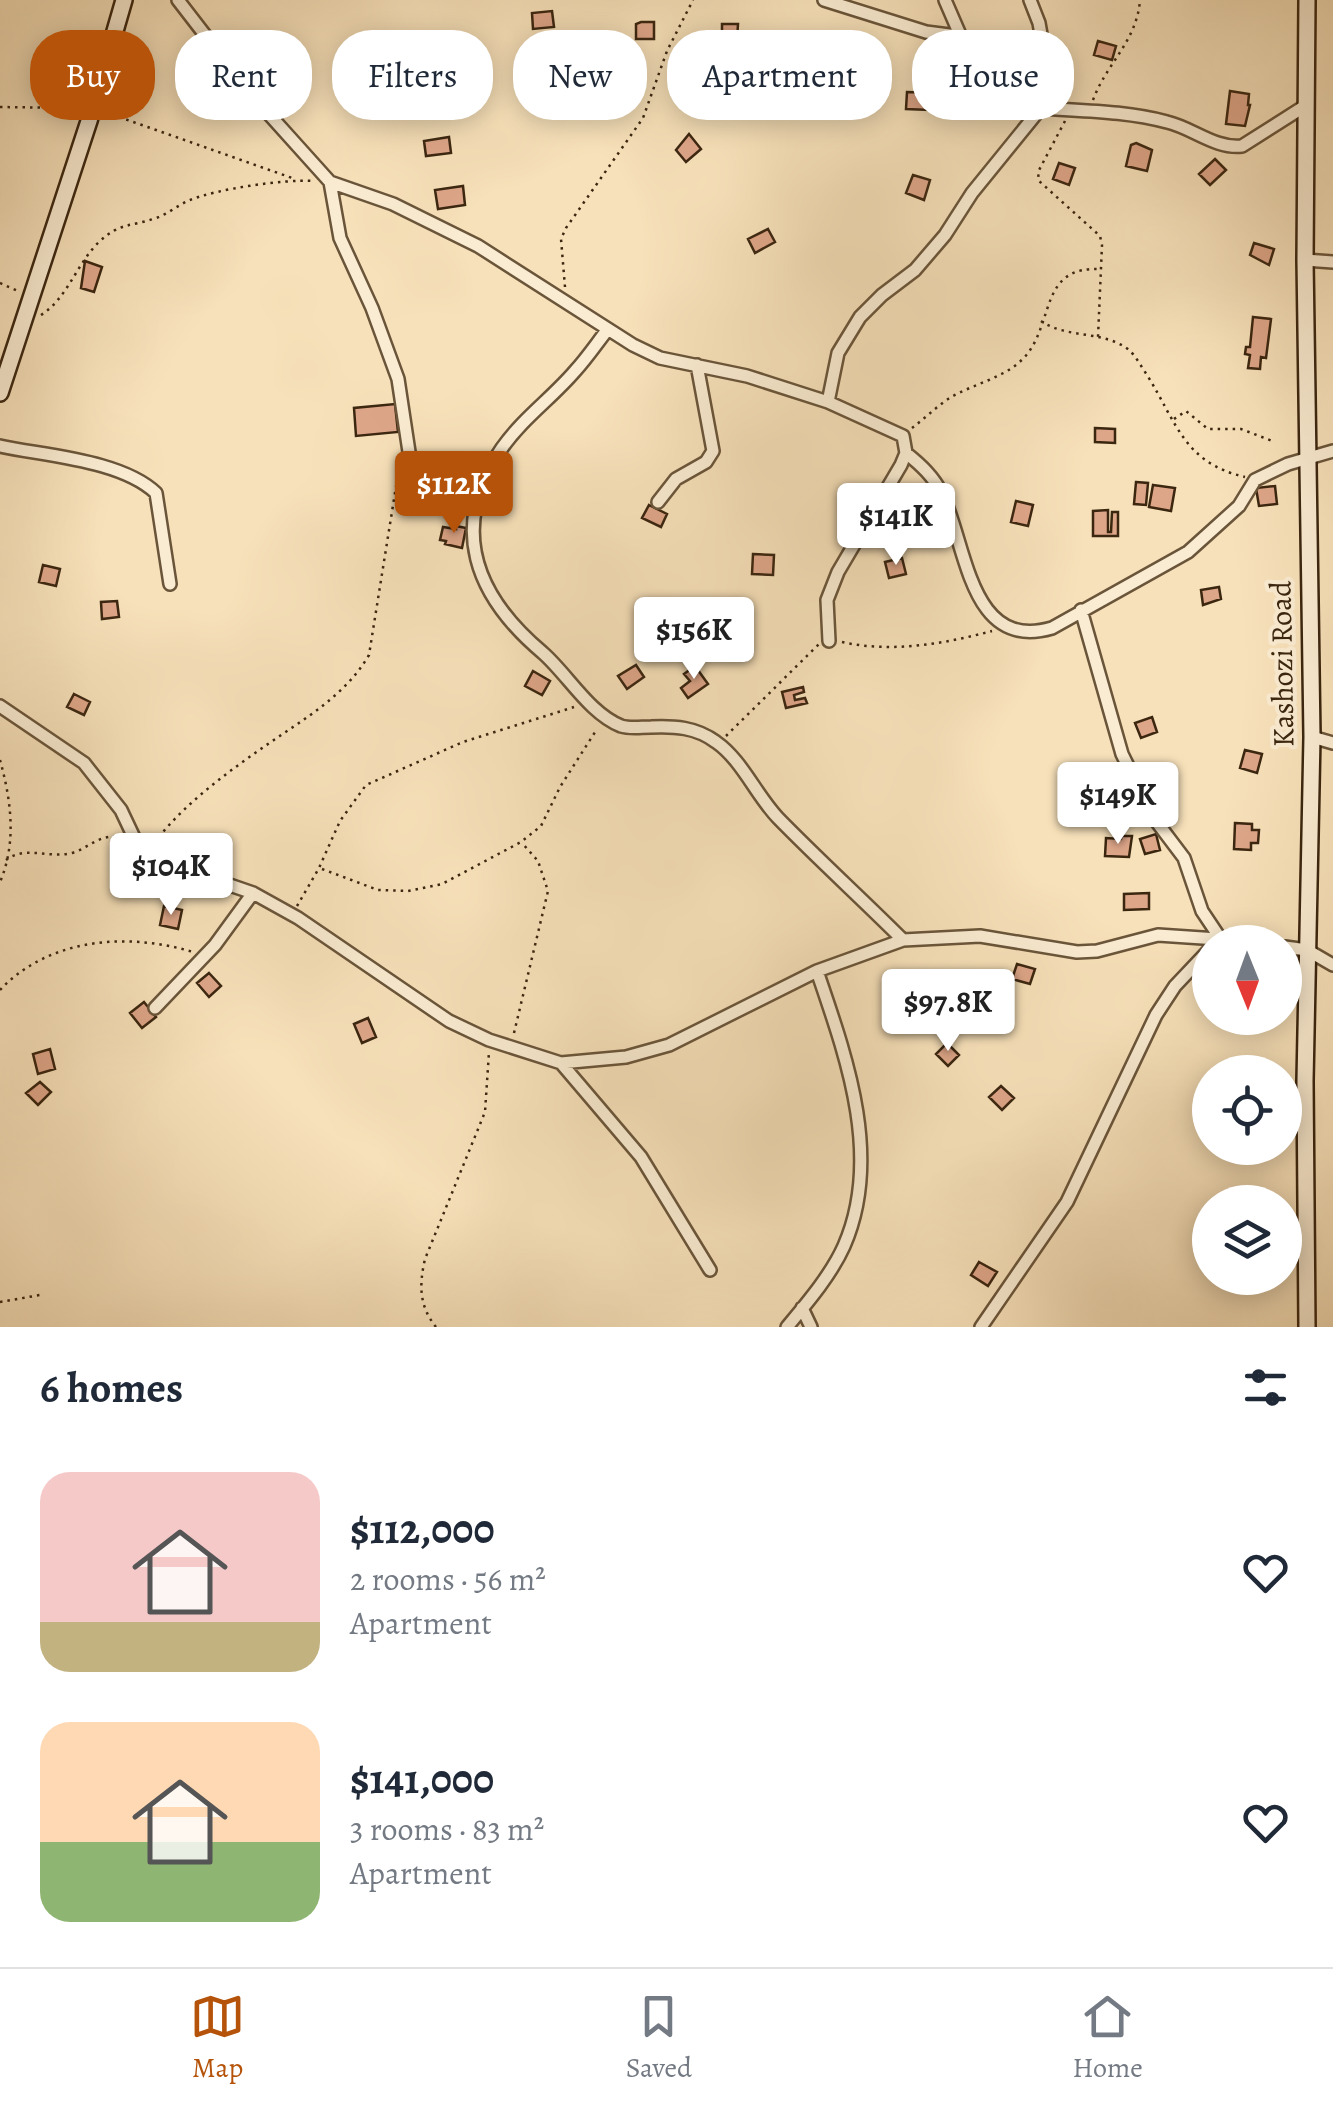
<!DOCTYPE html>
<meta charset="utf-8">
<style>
:root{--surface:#fff;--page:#f6f6f7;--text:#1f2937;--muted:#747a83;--line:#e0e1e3;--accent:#b45309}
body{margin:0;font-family:Alegreya,serif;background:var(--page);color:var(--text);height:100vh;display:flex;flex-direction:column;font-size:38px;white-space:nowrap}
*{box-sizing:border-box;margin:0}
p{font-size:32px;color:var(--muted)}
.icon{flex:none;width:55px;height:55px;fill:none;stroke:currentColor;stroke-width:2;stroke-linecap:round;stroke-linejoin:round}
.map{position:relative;height:1327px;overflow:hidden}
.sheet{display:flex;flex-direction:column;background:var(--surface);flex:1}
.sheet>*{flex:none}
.hud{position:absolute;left:30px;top:30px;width:1275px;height:90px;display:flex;gap:20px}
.needle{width:65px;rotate:179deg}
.buttons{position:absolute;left:1192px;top:925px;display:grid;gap:20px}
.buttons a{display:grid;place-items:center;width:110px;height:110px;border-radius:50%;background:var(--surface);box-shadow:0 5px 25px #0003;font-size:50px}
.price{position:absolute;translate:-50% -85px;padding:0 22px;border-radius:10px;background:#fff;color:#222;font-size:32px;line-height:65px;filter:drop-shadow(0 2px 5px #0008)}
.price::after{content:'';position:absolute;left:50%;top:60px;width:30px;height:22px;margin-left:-15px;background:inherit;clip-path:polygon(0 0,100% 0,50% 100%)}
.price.on{background:var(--accent);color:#fff}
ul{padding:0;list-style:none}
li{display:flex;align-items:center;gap:30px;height:250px;padding:0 40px}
li span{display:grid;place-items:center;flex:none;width:280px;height:200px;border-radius:30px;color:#555}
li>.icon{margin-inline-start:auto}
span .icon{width:120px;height:120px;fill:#fffc;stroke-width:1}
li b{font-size:42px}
h2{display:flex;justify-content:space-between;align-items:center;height:120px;padding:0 40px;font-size:42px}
.pill{padding:0 35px;border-radius:40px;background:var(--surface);box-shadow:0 5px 25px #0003;font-size:35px;line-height:90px}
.pill.on{background:var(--accent);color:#fff}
.dock{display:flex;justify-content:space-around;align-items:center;height:140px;border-top:2px solid var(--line);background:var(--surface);font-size:28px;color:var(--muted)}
.dock a{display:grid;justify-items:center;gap:5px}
.dock .on{color:var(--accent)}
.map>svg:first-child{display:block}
.building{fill:#dea689;stroke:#3b2610;stroke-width:2.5}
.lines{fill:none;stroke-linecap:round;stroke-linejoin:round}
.street-casing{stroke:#6a553a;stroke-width:16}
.secondary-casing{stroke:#3b2610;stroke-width:20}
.path{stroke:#3b2610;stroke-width:2.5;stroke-dasharray:2.5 5;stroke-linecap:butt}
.street{stroke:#faecd2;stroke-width:11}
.secondary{stroke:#faecd2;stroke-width:15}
.labels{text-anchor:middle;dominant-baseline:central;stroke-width:8;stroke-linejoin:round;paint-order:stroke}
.street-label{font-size:30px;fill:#3b2610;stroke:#faecd2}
</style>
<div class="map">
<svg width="1333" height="1327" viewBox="0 0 1333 1327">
<rect width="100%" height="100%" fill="#f7e1ba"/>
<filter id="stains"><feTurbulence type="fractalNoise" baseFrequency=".002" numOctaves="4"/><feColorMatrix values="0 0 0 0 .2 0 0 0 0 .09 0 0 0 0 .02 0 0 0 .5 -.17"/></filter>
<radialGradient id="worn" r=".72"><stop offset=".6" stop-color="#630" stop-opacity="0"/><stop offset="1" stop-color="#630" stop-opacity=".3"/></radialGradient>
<path class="building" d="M552 11 554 27 533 29 532 13Z
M641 22H654V39H636V24Z
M722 24H738L737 40H722Z
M840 36H857V53H839Z
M1098 41 1116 46 1112 60 1094 55Z
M1230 91 1249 94 1248 105H1250L1245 126 1226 124Z
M907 92 931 93 930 110 906 109Z
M689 134 701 149 686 162 676 150Z
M449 137 451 153 426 156 424 141Z
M1136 143 1152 150 1147 171 1126 166 1131 145Z
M1215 159 1226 170 1210 185 1199 174Z
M1059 163 1075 168 1069 185 1053 179Z
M913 175 930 180 924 200 906 193Z
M463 186 465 205 438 209 435 190Z
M768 229 775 242 755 253 748 239Z
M1254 243 1274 249 1269 265 1250 255Z
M85 261 102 267 94 292 81 288Z
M1253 317 1271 319 1266 358 1261 357 1260 369 1248 368 1250 355 1245 354 1246 347H1250Z
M395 404 398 432 356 436 354 408Z
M1095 428 1115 429V443L1095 442Z
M1136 482 1148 483 1146 505 1134 504Z
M1153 485 1175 488 1171 511 1149 507Z
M1275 486 1277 504 1259 506 1256 488Z
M1016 501 1033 505 1028 526 1011 522Z
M649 505 667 514 661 527 642 518Z
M1108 510V532H1111L1112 512H1118V536H1093V511Z
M456 526 466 528 462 548 445 544 446 541 440 540 443 527 456 529Z
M753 554 774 555 773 575 752 574Z
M902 558 906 574 889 578 885 562Z
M43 565 60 569 56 586 39 582Z
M1219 587 1221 599 1203 605 1201 590Z
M117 601 119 617 102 619 101 602Z
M636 665 644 677 627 689 618 676Z
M695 666 708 684 688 698 681 688 690 681 684 674Z
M533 671 550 681 542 695 525 686Z
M803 687 804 692 794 695 795 700 805 698 807 703 786 708 782 692Z
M74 694 90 702 84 715 67 707Z
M1152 717 1157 732 1141 738 1135 723Z
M1245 750 1262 754 1257 773 1240 768Z
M1235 823 1252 824V830H1259L1258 843H1251V850L1234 849Z
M1156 834 1160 850 1145 854 1140 839Z
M1122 836H1132L1129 857 1105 856 1106 838 1121 839Z
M1149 893V909L1124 910V894Z
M164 906 182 910 178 929 160 925Z
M1017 964 1035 969 1030 984 1012 979Z
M209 973 221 986 209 997 197 983Z
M144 1002 156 1017 142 1028 130 1013Z
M368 1018 376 1037 362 1043 354 1024Z
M947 1043 959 1055 948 1066 936 1054Z
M50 1049 55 1069 38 1074 33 1054Z
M40 1082 51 1092 38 1105 26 1093Z
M1001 1086 1014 1098 1002 1110 989 1097Z
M979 1262 997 1272 988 1286 971 1275Z"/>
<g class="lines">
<defs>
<path id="street" d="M178 0 249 92 330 182 393 204 478 246 633 345 660 358 747 376 828 402 903 436 906 453 901 465 838 572 827 600 829 641
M824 0 926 32 1044 47
M945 0 961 37
M1041 108C1083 111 1126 111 1167 122 1193 128 1215 149 1242 146L1305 106
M330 182 340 238 372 308 398 379 411 465C440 480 468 470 496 458
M1305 260 1333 262
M608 329C597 343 587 358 575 371 552 398 523 418 502 448 448 527 475 596 543 653 568 675 589 713 621 726 630 729 641 727 651 727 674 726 696 727 716 742 742 760 756 795 778 818 819 860 862 899 903 940
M828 402 838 353 860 317 882 295 915 270 945 235 972 193 1041 108 1048 74 1039 23 1030 0
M0 446C46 456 121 460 156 493L170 584
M906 453C921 465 934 477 942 494 967 545 969 652 1052 628L1188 552 1239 506 1255 480 1288 464 1333 451
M658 502 676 479 706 462 713 451 697 365
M1081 610 1122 754 1153 817 1184 858 1202 911 1220 938
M0 706 84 763 121 810 138 846 166 863 253 893 298 918 449 1021 489 1040 561 1063 626 1057 669 1045 817 971 903 940 980 936 1077 952 1097 951 1158 935 1262 942
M1312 737 1333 743
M1285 947 1307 950 1333 965
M155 1008 215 945 253 893
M561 1063 641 1157 710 1270
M802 1308 811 1327
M787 1327C807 1303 831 1275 844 1246 883 1157 846 1056 817 971
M981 1327 1067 1202 1156 1015 1175 986 1210 949"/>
<path id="secondary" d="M1307 0 1305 260 1312 737 1305 1081 1307 1327
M0 393 89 121 124 0"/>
</defs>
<use href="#street" class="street-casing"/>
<use href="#secondary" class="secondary-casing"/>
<path class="path" d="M1093 100C1106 64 1137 41 1140 0
M0 107 78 108
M105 112 295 179
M1065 121 1038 172 1039 181 1100 236 1102 245 1098 337
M0 283 20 292
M565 287 561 239 566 228 643 118 667 51 693 0
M41 315C67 299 77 263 99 242 120 222 131 227 156 218 168 214 178 205 190 200 217 189 284 179 313 181
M1041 321C1067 339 1104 330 1129 350 1136 356 1142 368 1147 375 1177 423 1184 463 1245 477
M1174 419 1186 411 1208 429H1241L1275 442
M912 428C924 419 935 408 948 399 973 383 1009 378 1028 353 1054 318 1041 266 1101 269
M842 642C890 653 944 644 992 631
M726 736 820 643
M0 760C11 800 17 842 0 882
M154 843C184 804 225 774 265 746 304 719 345 696 369 655L399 468
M6 860C26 845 49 859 72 853 89 848 99 834 119 837
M322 869 378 890 408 891 442 884 521 842 541 826 560 787 597 729
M297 906 319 868 340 821 366 785 463 742 574 707
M0 990C49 938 127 932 193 952
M514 1033 548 891 538 861 522 843
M0 1302 40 1295
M436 1327C419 1306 419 1285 425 1259L485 1112 489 1052"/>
<use href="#street" class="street"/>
<use href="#secondary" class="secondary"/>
</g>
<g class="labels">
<g class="street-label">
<text transform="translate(1282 664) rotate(-91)">Kashozi Road</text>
</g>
</g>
<rect width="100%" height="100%" filter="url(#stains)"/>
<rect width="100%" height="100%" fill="url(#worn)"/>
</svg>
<div class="buttons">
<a><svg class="needle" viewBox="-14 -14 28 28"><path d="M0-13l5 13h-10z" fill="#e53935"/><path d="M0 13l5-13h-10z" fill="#747a83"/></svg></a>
<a><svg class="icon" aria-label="locate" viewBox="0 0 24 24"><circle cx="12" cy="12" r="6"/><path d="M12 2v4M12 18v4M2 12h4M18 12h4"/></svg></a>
<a><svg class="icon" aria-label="layers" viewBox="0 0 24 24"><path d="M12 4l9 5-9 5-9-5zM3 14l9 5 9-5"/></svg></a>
</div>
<b class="price on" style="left:454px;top:536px">$112K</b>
<b class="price" style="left:896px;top:568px">$141K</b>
<b class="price" style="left:694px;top:682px">$156K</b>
<b class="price" style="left:1118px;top:847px">$149K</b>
<b class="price" style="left:171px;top:918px">$104K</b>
<b class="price" style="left:948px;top:1054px">$97.8K</b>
<div class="hud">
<a class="pill on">Buy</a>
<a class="pill">Rent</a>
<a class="pill">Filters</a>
<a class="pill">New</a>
<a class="pill">Apartment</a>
<a class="pill">House</a>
</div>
</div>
<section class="sheet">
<h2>6 homes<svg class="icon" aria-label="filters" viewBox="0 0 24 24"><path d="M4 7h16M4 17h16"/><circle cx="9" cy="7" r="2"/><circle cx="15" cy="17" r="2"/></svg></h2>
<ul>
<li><span style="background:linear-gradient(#f6c9c9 75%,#c2b280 0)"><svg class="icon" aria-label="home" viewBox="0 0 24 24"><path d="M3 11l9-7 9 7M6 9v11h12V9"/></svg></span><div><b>$112,000</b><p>2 rooms · 56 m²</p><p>Apartment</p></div><svg class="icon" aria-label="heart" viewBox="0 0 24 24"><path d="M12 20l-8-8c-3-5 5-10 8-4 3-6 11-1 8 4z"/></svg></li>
<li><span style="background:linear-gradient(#ffd9b3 60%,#8fb573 0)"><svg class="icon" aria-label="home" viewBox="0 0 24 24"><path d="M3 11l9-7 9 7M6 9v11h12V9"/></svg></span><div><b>$141,000</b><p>3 rooms · 83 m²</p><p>Apartment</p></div><svg class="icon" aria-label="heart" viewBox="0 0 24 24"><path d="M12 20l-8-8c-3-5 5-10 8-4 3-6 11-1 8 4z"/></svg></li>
</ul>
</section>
<nav class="dock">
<a class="on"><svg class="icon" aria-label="map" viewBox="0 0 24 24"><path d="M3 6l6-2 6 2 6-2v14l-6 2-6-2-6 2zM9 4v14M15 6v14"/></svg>Map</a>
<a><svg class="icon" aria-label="saved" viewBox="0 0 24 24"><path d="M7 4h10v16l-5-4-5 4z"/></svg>Saved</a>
<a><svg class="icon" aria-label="home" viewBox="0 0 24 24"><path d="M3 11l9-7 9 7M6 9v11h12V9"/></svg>Home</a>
</nav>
